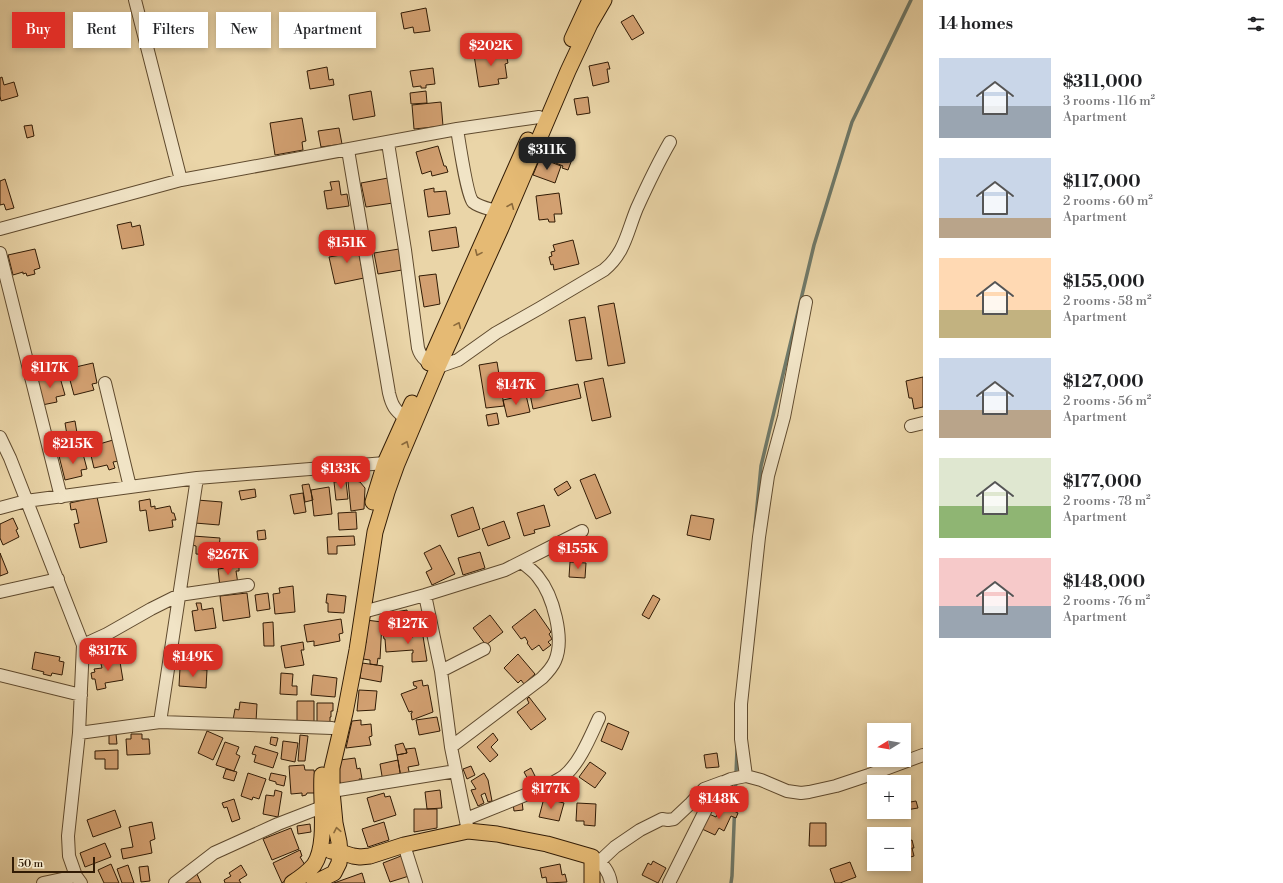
<!DOCTYPE html>
<meta charset="utf-8">
<style>
:root{--surface:#fff;--page:#f6f6f6;--text:#202124;--muted:#757577;--accent:#d93025}
body{margin:0;font-family:"Libre Bodoni",serif;background:var(--page);color:var(--text);height:100vh;display:flex;flex-direction:column;font-size:15px;white-space:nowrap}
*{box-sizing:border-box;margin:0}
p{font-size:13px;color:var(--muted)}
.icon{flex:none;width:22px;height:22px;fill:none;stroke:currentColor;stroke-width:2;stroke-linecap:round;stroke-linejoin:round}
.map{position:relative;flex:1;overflow:hidden}
.sheet{display:flex;flex-direction:column;background:var(--surface);width:360px}
.sheet>*{flex:none}
.hud{position:absolute;left:12px;top:12px;width:380px;height:36px;display:flex;gap:8px}
.needle{width:26px;rotate:259deg}
.controls{position:absolute;left:867px;top:723px;display:grid;gap:8px}
.controls a{display:grid;place-items:center;width:44px;height:44px;border-radius:0px;background:var(--surface);box-shadow:0 2px 6px #0003;font-size:20px}
.scale{position:absolute;left:12px;bottom:10px;width:83px;box-sizing:border-box;padding-left:4px;border:2px solid #311b05;border-top:0;font-size:11px;line-height:14px;white-space:nowrap;color:#311b05;-webkit-text-stroke:3px #f1e4c6;paint-order:stroke}
.price{position:absolute;translate:-50% -34px;padding:0 9px;border-radius:8px;background:var(--accent);color:#fff;font-size:13px;line-height:26px;filter:drop-shadow(0 1px 2px #0008)}
.price::after{content:'';position:absolute;left:50%;top:24px;width:12px;height:9px;margin-left:-6px;background:inherit;clip-path:polygon(0 0,100% 0,50% 100%)}
.price.on{background:#222;color:#fff}
ul{padding:0;list-style:none}
li{display:flex;align-items:center;gap:12px;height:100px;padding:0 16px}
li span{display:grid;place-items:center;flex:none;width:112px;height:80px;border-radius:0px;color:#555}
li>.icon{margin-inline-start:auto}
span .icon{width:48px;height:48px;fill:#fffc;stroke-width:1}
li b{font-size:17px}
h2{display:flex;justify-content:space-between;align-items:center;height:48px;padding:0 16px;font-size:17px}
.tag{padding:0 14px;border-radius:0px;background:var(--surface);box-shadow:0 2px 6px #0003;font-size:14px;line-height:36px}
.tag.on{background:var(--accent);color:#fff}
main{display:flex;flex:1;min-height:0}
.map>svg:first-child{display:block}
.lines{fill:none;stroke-linecap:round;stroke-linejoin:round}
.stream{stroke:#6f7969;stroke-width:3.5}
.building{fill:#d2a071;stroke:#311b05}
.minor-casing{stroke:#5f4a2e;stroke-width:14}
.major-casing{stroke:#311b05;stroke-width:17}
.minor{stroke:#f1e4c6;stroke-width:12}
.major{stroke:#e5ba74;stroke-width:15}
.oneway{stroke:#8b6a3c}
</style>
<main>
<div class="map">
<svg width="923" height="883" viewBox="0 0 923 883">
<rect width="100%" height="100%" fill="#ead5a8"/>
<filter id="stains"><feTurbulence type="fractalNoise" baseFrequency=".005" numOctaves="4"/><feColorMatrix values="0 0 0 0 .2 0 0 0 0 .09 0 0 0 0 .02 0 0 0 .5 -.17"/></filter>
<radialGradient id="worn" r=".72"><stop offset=".6" stop-color="#630" stop-opacity="0"/><stop offset="1" stop-color="#630" stop-opacity=".3"/></radialGradient>
<g class="lines">
<path class="stream" d="M755 527 761 466 814 245 852 122 911 0
M731 883 732 876 737 749"/>
</g>
<path class="building" d="M426 8 430 31 414 33 413 27 404 29 401 13Z
M633 15 644 33 632 40 621 22Z
M501 47 503 52 506 54 508 63 505 64 507 78 498 79 499 84 479 87 474 55 494 52V48Z
M608 62 610 69H607L609 82 593 86 589 66Z
M327 67 329 80 333 79 334 85 310 89 307 71Z
M433 68 435 84 426 85V88H421V86L413 87 410 71Z
M2 77 4 85 14 82 18 96 1 101 0 96V78Z
M371 91 375 116 353 120 349 95Z
M426 91 427 103 411 104 410 93Z
M588 97 590 113 577 115 574 99Z
M441 102 443 126 414 129 412 105Z
M302 118 306 141 302 142 303 150 275 155 270 123Z
M32 125 34 136 27 138 24 126Z
M339 128 342 144 321 147 318 131Z
M551 145 560 148 561 146 565 148V151L574 154 568 170 562 168 563 166 546 159Z
M438 146 444 166H446L448 172 432 176 431 171 422 174 416 152Z
M540 158 561 166 555 183 533 175Z
M388 178 393 203 366 207 361 183Z
M5 179 14 208 6 210 4 204 0 205V181Z
M339 181 341 195 347 194 349 206 327 209 324 191 332 190 330 182Z
M434 188V192L446 191 450 214 428 217 424 190Z
M559 193 562 214H554L555 222H549L548 219 539 220 536 196Z
M131 222 132 227 140 225 144 245 122 249 117 225Z
M456 227 459 247 432 251 429 231Z
M573 240 579 264 554 270 553 264 551 265 549 257 552 256 551 252 555 251 553 245Z
M356 241 364 278 335 284 329 257 341 255 339 245Z
M35 249 40 268 34 270 35 274 27 276 26 273 23 274V272L13 275 8 255Z
M399 249 402 270 378 274 374 253Z
M436 274 440 304 424 307 419 276Z
M614 303 625 363 608 366 598 306Z
M585 317 592 359 576 361 569 320Z
M497 362 504 406 486 408 479 365Z
M93 363 97 383 92 384 94 390 74 395 67 369Z
M59 374 65 395 56 397 57 402 42 405 36 380Z
M923 377V407L914 409 912 398H909L906 381Z
M603 378 611 417 592 421 584 382Z
M578 384 581 398 533 409 530 394Z
M526 395 530 412 507 417 503 400Z
M497 413 499 424 488 426 486 415Z
M75 421 78 439 68 441 65 423Z
M113 440 119 461 113 462 115 468 109 470 107 465 94 468 89 447Z
M82 450 87 469 81 470 82 476 65 480 59 456Z
M595 474 611 513 596 519 580 480Z
M346 481 348 499 336 500 334 482Z
M348 481H356L360 482 365 488 364 509 351 511Z
M567 481 571 488 558 496 554 489Z
M309 484 313 500 305 502 302 485Z
M329 487 332 514 314 516 311 490Z
M255 489 256 497 241 500 239 491Z
M303 493 306 512 294 514 290 495Z
M97 497 107 542 80 548 74 524 79 523 76 509 71 510 70 503Z
M150 499 151 507 155 506V509L170 506 172 513H174L176 520H172L173 527 149 531 146 510 140 511 139 501Z
M197 500 222 502 219 525 195 523Z
M544 505 550 526 534 530 535 533 524 536 517 513Z
M473 507 480 529 458 537 451 515Z
M356 512 357 529 339 530 338 513Z
M691 515 714 519 710 540 687 535Z
M13 518 18 529 16 530 19 537 3 545 0 538V524Z
M504 521 510 538 488 546 482 529Z
M265 530 266 539 258 540 257 531Z
M193 536 220 538 218 558 211 557 212 555 196 554V546L192 545Z
M354 536 355 545 337 546V554H328L327 537Z
M440 545 455 574 432 585 426 572 432 569 424 553Z
M480 552 485 568 463 575 458 558Z
M0 553 8 573 0 576Z
M570 562 586 563 585 578 569 577Z
M239 566V571H236L238 584 220 587 218 569Z
M293 586 295 612 275 614 273 594 280 593 279 588Z
M247 593 250 617 223 621 220 596Z
M268 593 270 609 257 611 255 595Z
M327 594 346 596 344 613 328 612V603H326Z
M653 595 660 599 649 619 642 615Z
M196 603H201L202 610 213 608 216 628 195 631 192 611 198 610Z
M535 609 551 632 549 634 552 639 548 642 551 645 543 651 539 645 532 650 527 643 528 642 525 637 521 639 512 627Z
M407 610 409 620 400 622 401 629 393 631 390 613Z
M490 615 503 632 486 645 473 628Z
M341 619 343 633 339 634 340 641 314 646V641L307 642 304 625Z
M366 620 382 622 380 659 378 658 377 665 370 664V660L363 659 364 643H366V640H364Z
M273 622 274 646H264L263 623Z
M413 629 422 630 427 661 412 662V653H413V650L386 652 385 639H384L383 634 413 637Z
M303 642 304 650H301L304 665 285 668 281 646Z
M35 652 60 657 59 661 64 662 62 675 52 673 51 676 43 674 44 672 32 669Z
M518 654 535 674 524 684 521 680 518 683 504 668Z
M119 656 123 680 105 683 106 688 97 690 95 679H92L91 673 95 672 94 669 102 668 100 660Z
M362 663 383 666 381 682 360 678Z
M180 668 207 670 206 688 179 686Z
M281 673 293 674 292 686H297V695L280 694Z
M313 675 337 678 335 697 311 695Z
M422 680 423 686 428 685 433 712 412 720 411 713H412V711L409 712 401 694 417 688 416 686H414L413 682Z
M359 690 377 691 375 710 357 711Z
M529 697 546 719 531 730 517 712 529 703 527 699Z
M297 701H314V724H297Z
M240 702 257 704 256 722 233 720 235 709 239 710Z
M317 703H333V711H331V717H330V725H317Z
M437 717 440 731 419 735 416 720Z
M361 720V725L371 724 372 736 369 737 371 745 346 748 352 721Z
M608 723 629 732 622 750 601 741Z
M207 731 223 738 213 760 198 753Z
M493 733 498 740 491 747 498 755 490 762 477 747Z
M109 734H116L117 744H109Z
M131 734H142V739H149L150 754 127 755 126 739H131Z
M300 735 308 736 305 761H298Z
M271 737 278 738 276 746 270 744Z
M283 741 298 743 295 762 281 759Z
M225 742 239 747 236 754 240 756 234 771 216 765Z
M403 743 407 753 397 755 395 745Z
M255 746 278 753 273 768 254 762 256 755 252 754Z
M415 748 419 765 408 767 410 776 401 777 397 755 407 753 406 749Z
M118 750V769H105V759H95V751Z
M717 753 719 767 706 768 704 755Z
M355 758 357 769 360 768 362 779H359L360 783 341 785 339 780 340 760Z
M398 760 401 779 383 782 380 764Z
M590 762 606 773 595 788 579 777Z
M304 765 305 770H314L316 793H307L306 795 302 796V793L291 794 289 766Z
M471 766 475 775 467 779 463 769Z
M531 768 539 784 532 787 524 772Z
M226 769 237 772 234 781 223 778Z
M248 773 266 779 259 799 253 797 252 800 241 796Z
M271 773 286 776 284 786 276 784V782L269 780Z
M484 773 488 780 492 801 488 802 485 793 481 795 484 803 478 806 471 790 476 789 471 781Z
M275 790 282 792 278 817 263 814 266 795 274 796Z
M440 790 442 808 427 809 425 792Z
M384 793 385 797 390 796 396 815 374 822 367 798Z
M544 798 564 803 559 821 539 817Z
M234 799 240 819 232 822 227 807 224 808 222 803Z
M522 801 523 810 514 811 513 803Z
M916 801 918 808 906 810 905 803Z
M577 803 596 804 595 826 584 825V821H576Z
M722 805 738 813 736 818 731 816 724 831 719 828 715 835 702 829 709 814 716 817Z
M414 809H437V828L414 832Z
M115 810 121 827 93 837 87 820Z
M152 822 155 839 150 841 152 853 123 859 121 849 133 847 129 827Z
M384 822 389 840 368 847 362 829Z
M810 823H826V846H809Z
M310 824 311 832 298 834 297 826Z
M291 828 299 849 272 860 263 839Z
M912 840 914 848H912L914 856 904 859V843Z
M105 843 111 857 85 867 80 853Z
M300 850 302 856 300 857 305 865 282 883 273 863Z
M401 856 409 876 390 882 383 863Z
M653 861 666 868 658 883 642 875 648 863 651 865Z
M850 862 856 877 840 883H835L830 869Z
M111 864 119 883H104L98 870Z
M560 864 562 875 565 874 567 882 547 883 546 877 542 878 540 868Z
M128 865 134 883H122L117 869Z
M241 865 247 875 239 880 241 883H225L224 880 231 876 229 873Z
M148 866 150 881 141 882 139 867Z
M196 872 201 883H181Z
M362 873 365 883H334Z"/>
<g class="lines">
<defs>
<path id="minor" d="M135 0 181 180
M457 129C459 141 467 196 473 202 479 207 490 209 496 211
M388 143 405 250 418 348C421 359 429 363 438 367L458 360 496 333 540 308 604 270C625 253 627 232 637 208 647 186 658 163 670 142
M348 150 389 393C392 406 395 410 405 418
M0 229 181 180 457 129 539 117
M0 253 61 497
M105 383 130 487
M911 426 923 423
M0 437 10 458 83 645 79 733 68 836 69 856 76 876 81 883
M0 508 26 501 197 478 385 463H392
M0 592 58 579
M425 595 441 671 451 747 468 831
M363 612 425 595 505 570 582 531
M83 645 107 634 151 609 179 595 248 585
M441 671 484 649
M0 675 81 695
M160 722 197 478
M79 733 160 722 332 728
M451 747 542 678C547 673 552 668 555 661 565 639 553 595 538 577 534 571 527 567 522 562
M746 776 741 739V704L759 537 768 476 784 417 806 302
M332 791 456 771
M466 819 545 787C552 783 558 780 564 776 580 763 591 735 599 718
M404 845 416 883
M593 857C603 864 609 871 611 883
M599 862 615 847 640 830 662 819 668 820 674 819 691 803 704 789 723 782
M43 883 76 876
M175 883 214 853 278 824 322 807
M669 883 711 799 724 782 731 779 746 776 761 780 787 791 801 793 809 792 836 786 869 775 923 755"/>
<path id="major" d="M572 39 590 0
M429 363 528 140
M373 502 385 463 412 403
M331 851 340 852 353 856 360 857 370 856 404 845 468 831 497 834 521 839 547 844 592 857V883
M292 883C300 878 308 872 314 865 328 844 320 800 322 775
M314 883 334 873 339 863 340 852 339 842 335 823 332 791V768L345 713 357 650 375 532 387 492 397 464 438 367 501 228 568 71 590 24 604 0"/>
</defs>
<use href="#minor" class="minor-casing"/>
<use href="#major" class="major-casing"/>
<use href="#minor" class="minor"/>
<use href="#major" class="major"/>
</g>
<defs><path id="oneway-chevron" d="M-2-3.5L2.5 0L-2 3.5" fill="none" stroke-width="1.6" stroke-linecap="round" stroke-linejoin="round"/></defs>
<g class="oneway">
<use href="#oneway-chevron" transform="translate(511 206) rotate(-67)"/>
<use href="#oneway-chevron" transform="translate(478 253) rotate(114)"/>
<use href="#oneway-chevron" transform="translate(458 325) rotate(-66)"/>
<use href="#oneway-chevron" transform="translate(406 444) rotate(-67)"/>
<use href="#oneway-chevron" transform="translate(337 830) rotate(-101)"/>
</g>
<rect width="100%" height="100%" filter="url(#stains)"/>
<rect width="100%" height="100%" fill="url(#worn)"/>
</svg>
<div class="controls">
<a><svg class="needle" viewBox="-14 -14 28 28"><path d="M0-13l5 13h-10z" fill="#e53935"/><path d="M0 13l5-13h-10z" fill="#757577"/></svg></a>
<a>+</a>
<a>−</a>
</div>
<div class="scale">50 m</div>
<b class="price" style="left:491px;top:67px">$202K</b>
<b class="price on" style="left:547px;top:171px">$311K</b>
<b class="price" style="left:347px;top:264px">$151K</b>
<b class="price" style="left:50px;top:389px">$117K</b>
<b class="price" style="left:516px;top:406px">$147K</b>
<b class="price" style="left:73px;top:465px">$215K</b>
<b class="price" style="left:341px;top:490px">$133K</b>
<b class="price" style="left:578px;top:570px">$155K</b>
<b class="price" style="left:228px;top:576px">$267K</b>
<b class="price" style="left:408px;top:645px">$127K</b>
<b class="price" style="left:108px;top:672px">$317K</b>
<b class="price" style="left:193px;top:678px">$149K</b>
<b class="price" style="left:551px;top:810px">$177K</b>
<b class="price" style="left:719px;top:820px">$148K</b>
<div class="hud">
<a class="tag on">Buy</a>
<a class="tag">Rent</a>
<a class="tag">Filters</a>
<a class="tag">New</a>
<a class="tag">Apartment</a>
</div>
</div>
<section class="sheet">
<h2>14 homes<svg class="icon" aria-label="filters" viewBox="0 0 24 24"><path d="M4 7h16M4 17h16"/><circle cx="9" cy="7" r="2"/><circle cx="15" cy="17" r="2"/></svg></h2>
<ul>
<li><span style="background:linear-gradient(#c9d6e8 60%,#9aa5b1 0)"><svg class="icon" aria-label="home" viewBox="0 0 24 24"><path d="M3 11l9-7 9 7M6 9v11h12V9"/></svg></span><div><b>$311,000</b><p>3 rooms · 116 m²</p><p>Apartment</p></div></li>
<li><span style="background:linear-gradient(#c9d6e8 75%,#b9a48a 0)"><svg class="icon" aria-label="home" viewBox="0 0 24 24"><path d="M3 11l9-7 9 7M6 9v11h12V9"/></svg></span><div><b>$117,000</b><p>2 rooms · 60 m²</p><p>Apartment</p></div></li>
<li><span style="background:linear-gradient(#ffd9b3 65%,#c2b280 0)"><svg class="icon" aria-label="home" viewBox="0 0 24 24"><path d="M3 11l9-7 9 7M6 9v11h12V9"/></svg></span><div><b>$155,000</b><p>2 rooms · 58 m²</p><p>Apartment</p></div></li>
<li><span style="background:linear-gradient(#c9d6e8 65%,#b9a48a 0)"><svg class="icon" aria-label="home" viewBox="0 0 24 24"><path d="M3 11l9-7 9 7M6 9v11h12V9"/></svg></span><div><b>$127,000</b><p>2 rooms · 56 m²</p><p>Apartment</p></div></li>
<li><span style="background:linear-gradient(#dfe7d0 60%,#8fb573 0)"><svg class="icon" aria-label="home" viewBox="0 0 24 24"><path d="M3 11l9-7 9 7M6 9v11h12V9"/></svg></span><div><b>$177,000</b><p>2 rooms · 78 m²</p><p>Apartment</p></div></li>
<li><span style="background:linear-gradient(#f6c9c9 60%,#9aa5b1 0)"><svg class="icon" aria-label="home" viewBox="0 0 24 24"><path d="M3 11l9-7 9 7M6 9v11h12V9"/></svg></span><div><b>$148,000</b><p>2 rooms · 76 m²</p><p>Apartment</p></div></li>
</ul>
</section>
</main>
